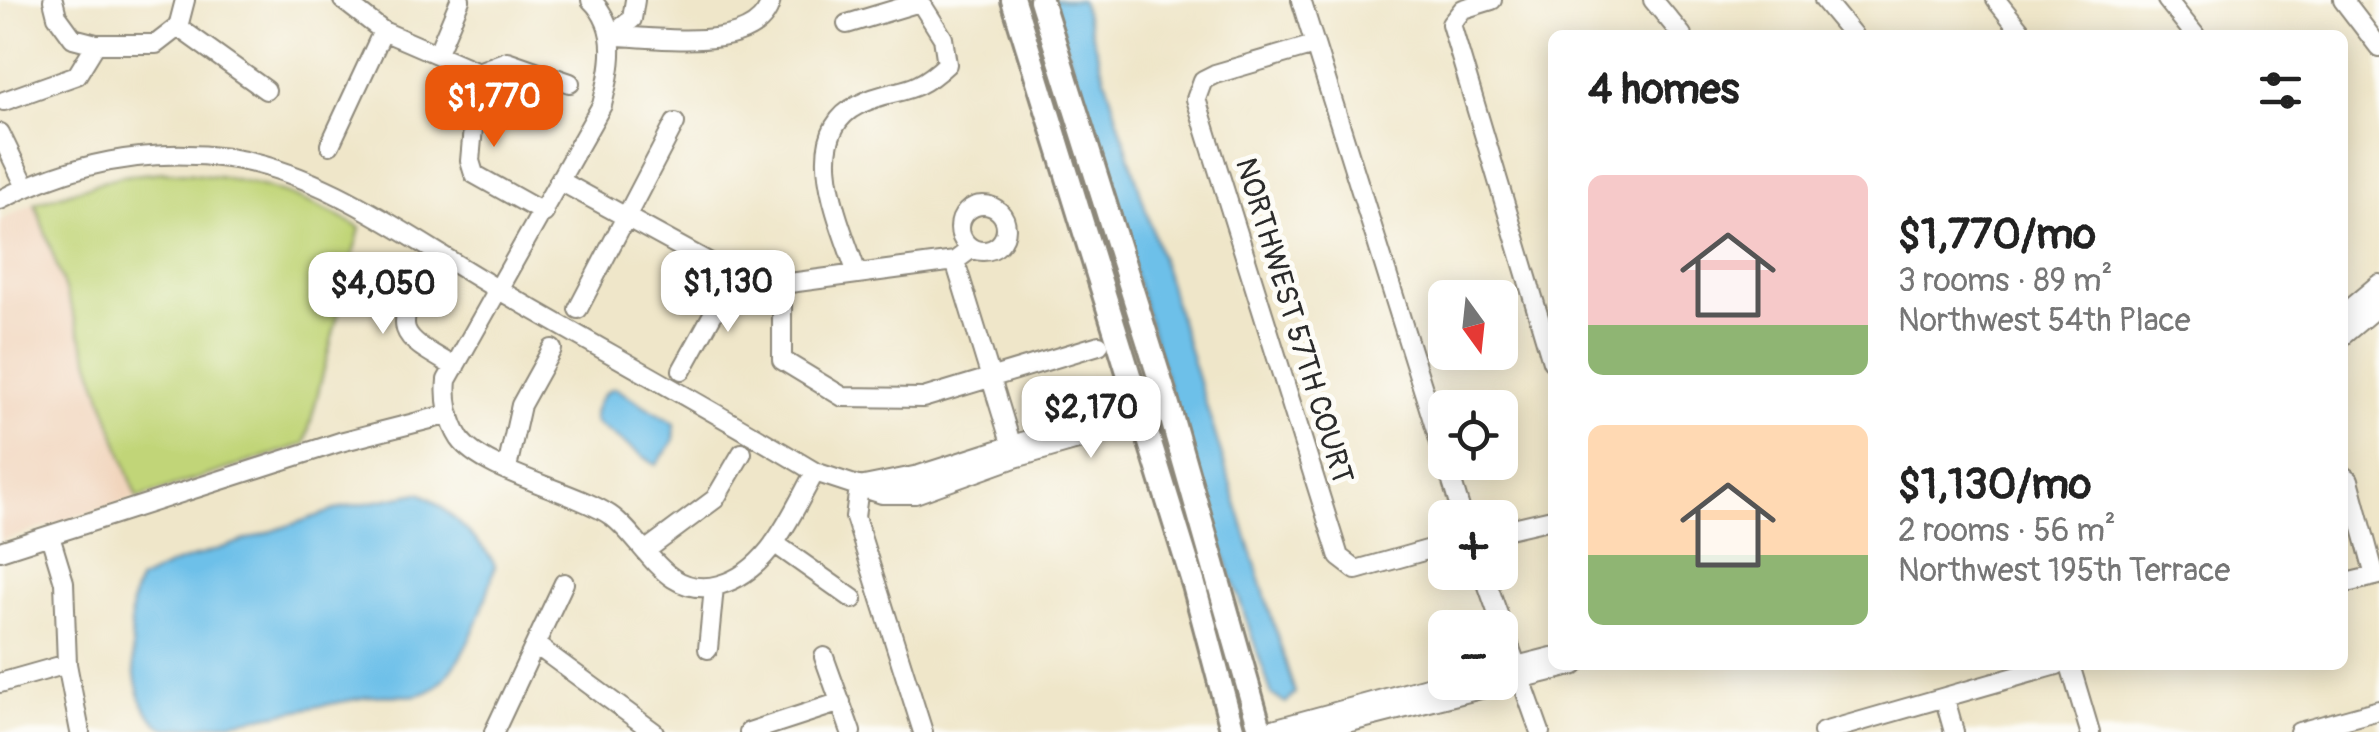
<!DOCTYPE html>
<meta charset="utf-8">
<style>
:root{--surface:#fff;--page:#f6f6f6;--text:#222;--muted:#767676;--accent:#ea580c}
body{margin:0;font-family:Pangolin,sans-serif;background:var(--page);color:var(--text);height:100vh;display:flex;flex-direction:column;font-size:38px;white-space:nowrap}
*{box-sizing:border-box;margin:0}
p{font-size:32px;color:var(--muted)}
.icon{flex:none;width:55px;height:55px;fill:none;stroke:currentColor;stroke-width:2;stroke-linecap:round;stroke-linejoin:round}
.map{position:relative;flex:1;overflow:hidden}
.details{position:absolute;left:1548px;top:30px;width:800px;height:640px;display:flex;flex-direction:column;background:var(--surface);border-radius:15px;box-shadow:0 5px 25px #0003}
.details>*{flex:none}
.needle{width:65px;rotate:165deg}
.tools{position:absolute;left:1428px;top:280px;display:grid;gap:20px}
.tools a{display:grid;place-items:center;width:90px;height:90px;border-radius:15px;background:var(--surface);box-shadow:0 5px 25px #0003;font-size:50px}
.price{position:absolute;translate:-50% -85px;padding:0 22px;border-radius:20px;background:#fff;color:#222;font-size:32px;line-height:65px;filter:drop-shadow(0 2px 5px #0008)}
.price::after{content:'';position:absolute;left:50%;top:60px;width:30px;height:22px;margin-left:-15px;background:inherit;clip-path:polygon(0 0,100% 0,50% 100%)}
.price.current{background:var(--accent);color:#fff}
ul{padding:0;list-style:none}
li{display:flex;align-items:center;gap:30px;height:250px;padding:0 40px}
li span{display:grid;place-items:center;flex:none;width:280px;height:200px;border-radius:15px;color:#555}
li>.icon{margin-inline-start:auto}
span .icon{width:120px;height:120px;fill:#fffc;stroke-width:1}
li b{font-size:42px}
h2{display:flex;justify-content:space-between;align-items:center;height:120px;padding:0 40px;font-size:42px}
.map>svg:first-child{display:block}
.built{fill:#f1d5bd}
.green{fill:#c1d578;stroke:#768052;stroke-width:2.5}
.water{fill:#6dc0e9;stroke:#4c768a;stroke-width:2.5}
.lines{fill:none;stroke-linecap:round;stroke-linejoin:round}
.minor-casing{stroke:#8d887a;stroke-width:22}
.major-casing{stroke:#8d887a;stroke-width:28}
.minor{stroke:#fff;stroke-width:18}
.major{stroke:#fff;stroke-width:22}
.labels{text-anchor:middle;dominant-baseline:central;stroke-width:10;stroke-linejoin:round;paint-order:stroke}
.street-label{font-size:30px;fill:#2b2b2b;stroke:#fdfcf7}
</style>
<div class="map">
<svg width="2379" height="732" viewBox="0 0 2379 732">
<rect width="100%" height="100%" fill="#fdfcf7"/>
<filter id="ink" filterUnits="userSpaceOnUse"><feTurbulence type="fractalNoise" baseFrequency=".01" numOctaves="2"/><feDisplacementMap in="SourceGraphic" scale="20" xChannelSelector="R" yChannelSelector="G"/><feConvolveMatrix kernelMatrix="1 2 1 2 8 2 1 2 1" color-interpolation-filters="sRGB"/></filter>
<filter id="wash" filterUnits="userSpaceOnUse"><feTurbulence type="fractalNoise" baseFrequency=".0048" numOctaves="4" result="noise"/><feDisplacementMap in="SourceGraphic" scale="40" xChannelSelector="R" yChannelSelector="G"/><feGaussianBlur stdDeviation="2.25" result="paint"/><feColorMatrix in="noise" values="0 0 0 0 0 0 0 0 0 0 0 0 0 0 0 0 0 1.4 0 .05"/><feComposite in="paint" operator="in"/></filter>
<g filter="url(#wash)">
<rect width="100%" height="100%" fill="#efe6c9"/>
<path class="built" d="M35 203 137 498 0 541V221Z"/>
<path class="green" d="M164 172C237 175 297 191 360 228L305 444 137 498 35 203 121 176Z"/>
<path class="water" d="M1052 0H1081L1295 693 1286 703 1272 695 1179 422Z
M615 388 675 424 674 441 656 465 595 423C591 410 602 391 615 388Z
M418 493C433 495 491 551 495 566 485 605 466 663 434 688 414 702 390 692 367 697 329 704 194 732 165 728 139 715 134 679 133 654 131 630 127 601 140 580L171 565 341 508Z"/>
</g>
<g filter="url(#ink)">
<g class="lines">
<defs>
<path id="minor" d="M53 0 57 16 73 38 96 44H156L178 27 185 0
M343 0 383 31 478 72
M591 0C621 29 611 69 602 105L447 380C445 400 449 422 460 439 482 471 574 491 610 515 645 539 664 600 719 585 770 571 791 514 815 472
M1301 0 1445 459
M1492 0 1463 9 1451 24 1552 361
M1653 0 1682 35
M1824 0 1853 35
M1996 0 2024 35
M2167 0 2195 35
M2343 0 2379 47
M847 24 920 2
M178 27 266 90
M611 36C654 36 759 56 771 0
M611 36 632 19 635 0
M1314 45 1215 74 1203 80 1196 99 1339 557 1356 570 1445 545
M438 52 460 0
M478 72 470 161 474 174 544 213
M478 72 507 61 570 83
M4 101 77 75 96 44
M0 133 26 187
M330 145 383 31
M562 182 734 276 782 284 955 261 971 249
M0 200C70 164 148 147 228 158 326 172 415 242 499 290 604 351 711 409 815 472L882 494H915L1015 458 1123 427 1141 413 1168 405
M960 228a23 23 0 1 1 46 0a23 23 0 1 1-46 0Z
M955 261 1014 453
M424 271C394 333 396 333 455 367
M857 274C842 227 797 135 858 105 897 85 909 100 947 64L943 38 919 0
M782 284V360L843 397 923 398 1099 345
M578 309 675 123
M2342 315 2379 284
M2342 336 2379 305
M682 370 734 276
M1446 462 1463 518
M507 468 521 405 552 349
M2342 475 2349 480 2375 576
M859 487 919 475 1129 408 1141 413
M859 487 855 517 923 732
M1500 531 1552 519
M50 536 64 582 67 664 80 732
M774 543 853 599
M0 551 340 442 450 414
M645 551 715 499 742 453
M1483 572 1540 732
M2342 584 2379 575
M536 645 654 732
M708 649 714 587
M824 657 851 732
M2070 665 2090 732
M1500 670 1552 657
M0 683 67 664
M1945 700 1954 732
M494 732 564 583
M749 732 841 702
M1262 732 1445 682
M1311 732 1575 665
M1823 732 2057 665
M2299 732 2379 710"/>
<path id="major" d="M1013 0 1194 585 1233 732
M1041 0 1168 405 1261 732"/>
</defs>
<use href="#minor" class="minor-casing"/>
<use href="#major" class="major-casing"/>
<use href="#minor" class="minor"/>
<use href="#major" class="major"/>
</g>
</g>
<g class="labels">
<g class="street-label">
<text transform="translate(1294 321) rotate(73)">NORTHWEST 57TH COURT</text>
</g>
</g>
</svg>
<div class="tools">
<a><svg class="needle" viewBox="-14 -14 28 28"><path d="M0-13l5 13h-10z" fill="#e53935"/><path d="M0 13l5-13h-10z" fill="#767676"/></svg></a>
<a><svg class="icon" aria-label="locate" viewBox="0 0 24 24"><circle cx="12" cy="12" r="6"/><path d="M12 2v4M12 18v4M2 12h4M18 12h4"/></svg></a>
<a>+</a>
<a>−</a>
</div>
<b class="price current" style="left:494px;top:150px">$1,770</b>
<b class="price" style="left:728px;top:335px">$1,130</b>
<b class="price" style="left:383px;top:337px">$4,050</b>
<b class="price" style="left:1091px;top:461px">$2,170</b>
<section class="details">
<h2>4 homes<svg class="icon" aria-label="filters" viewBox="0 0 24 24"><path d="M4 7h16M4 17h16"/><circle cx="9" cy="7" r="2"/><circle cx="15" cy="17" r="2"/></svg></h2>
<ul>
<li><span style="background:linear-gradient(#f6c9c9 75%,#8fb573 0)"><svg class="icon" aria-label="home" viewBox="0 0 24 24"><path d="M3 11l9-7 9 7M6 9v11h12V9"/></svg></span><div><b>$1,770/mo</b><p>3 rooms · 89 m²</p><p>Northwest 54th Place</p></div></li>
<li><span style="background:linear-gradient(#ffd9b3 65%,#8fb573 0)"><svg class="icon" aria-label="home" viewBox="0 0 24 24"><path d="M3 11l9-7 9 7M6 9v11h12V9"/></svg></span><div><b>$1,130/mo</b><p>2 rooms · 56 m²</p><p>Northwest 195th Terrace</p></div></li>
</ul>
</section>
</div>
